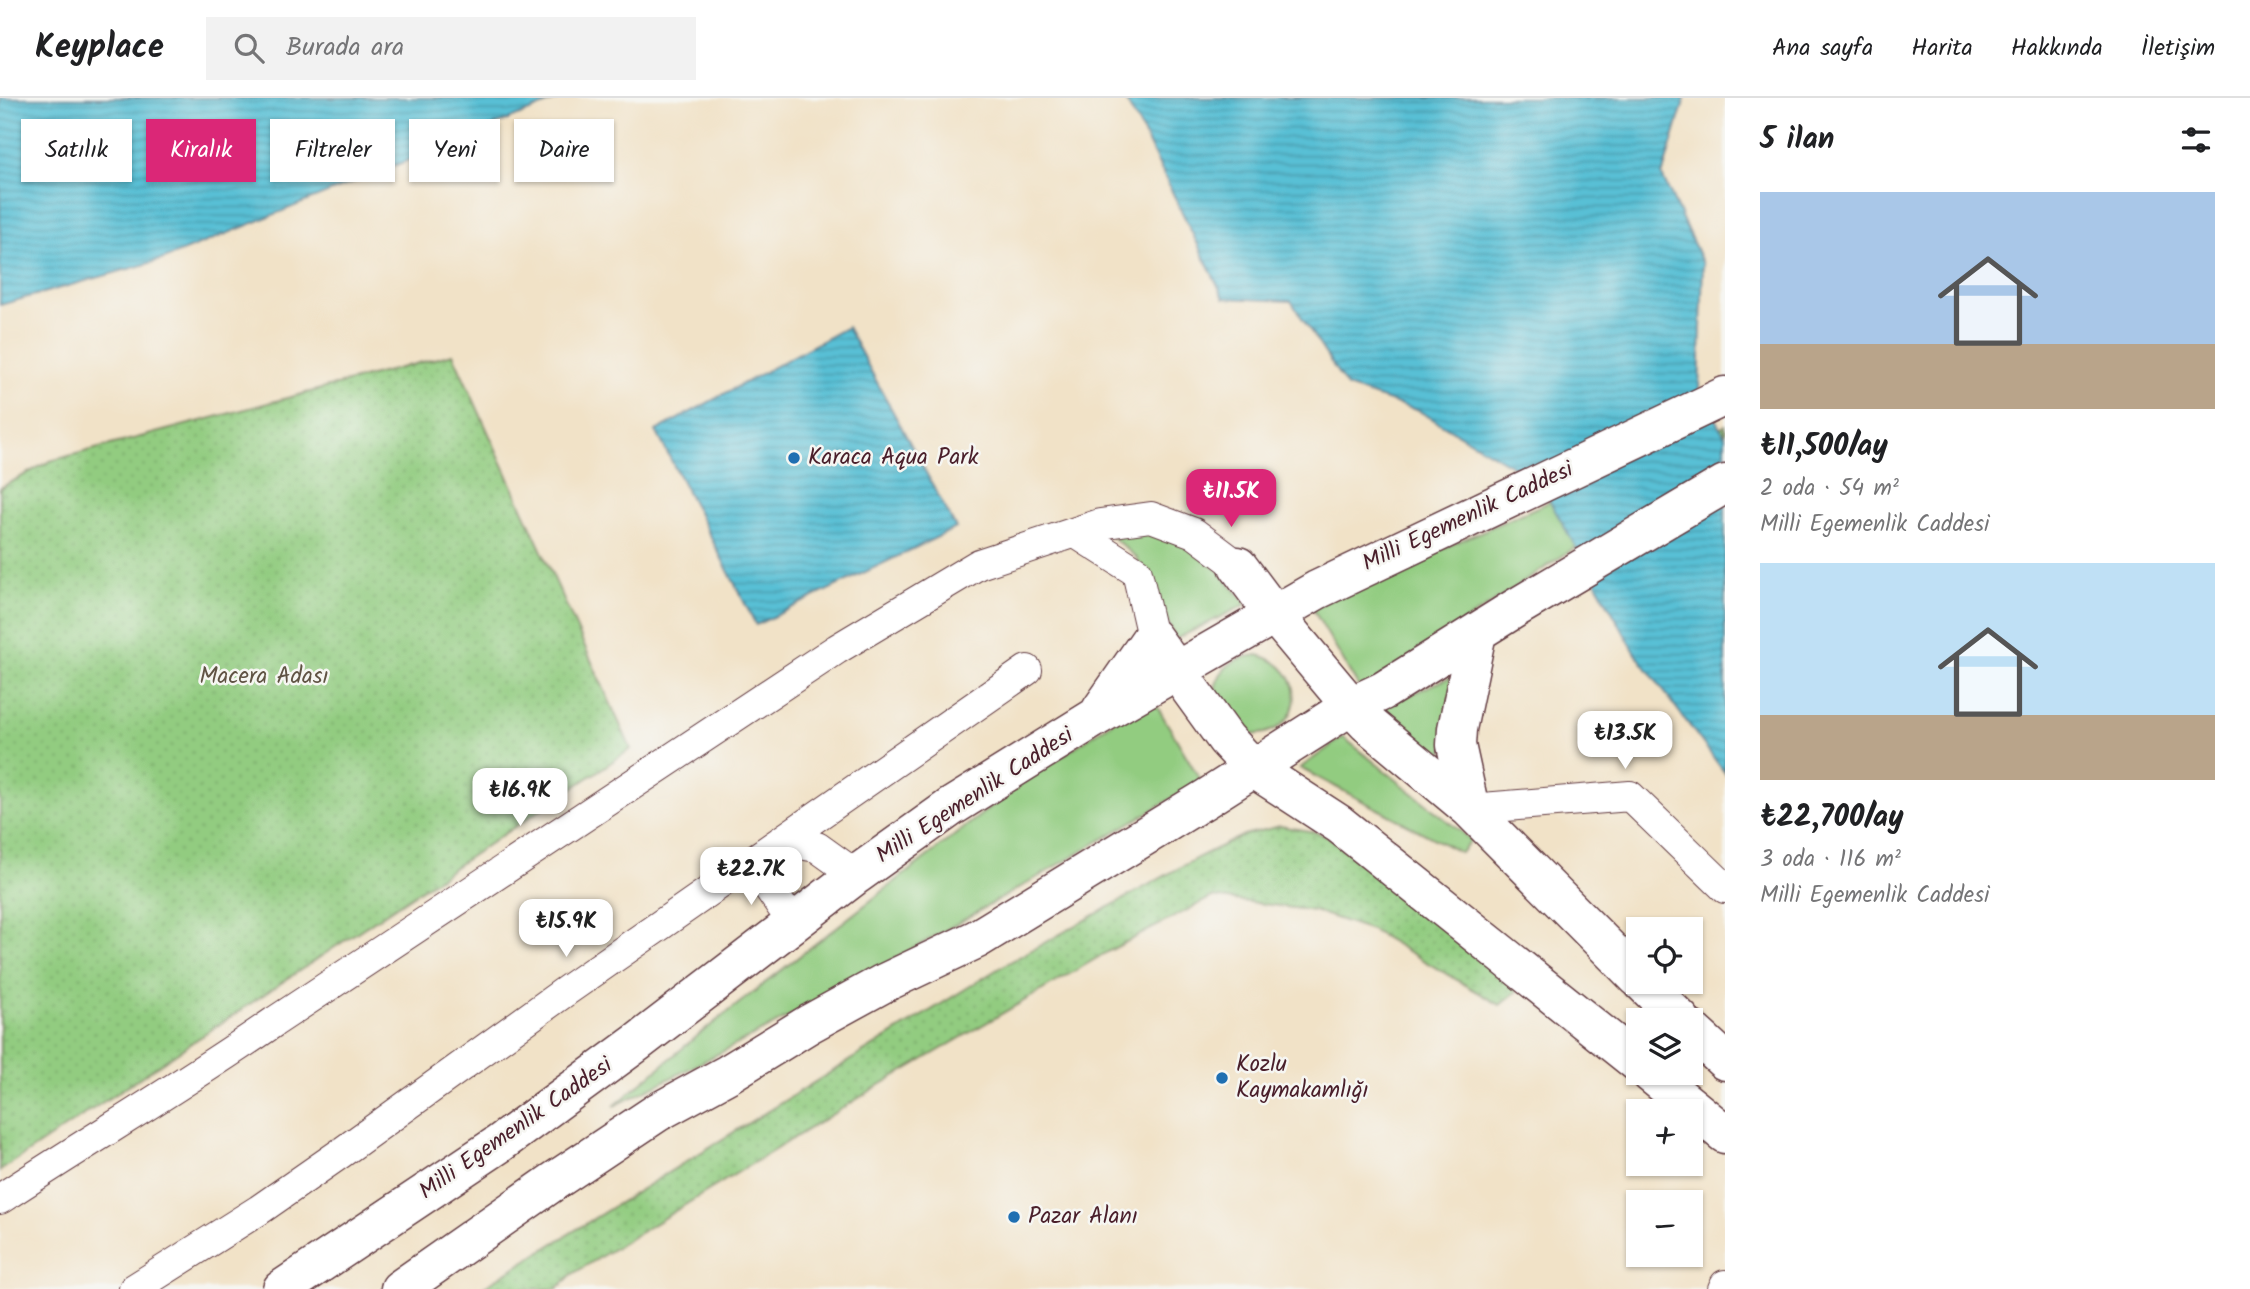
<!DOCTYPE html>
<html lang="tr">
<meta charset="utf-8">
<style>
:root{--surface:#fff;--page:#f2f2f2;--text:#202124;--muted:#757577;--line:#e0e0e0;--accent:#db2777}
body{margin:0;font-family:Kalam,sans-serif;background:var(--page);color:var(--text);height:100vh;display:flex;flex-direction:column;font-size:26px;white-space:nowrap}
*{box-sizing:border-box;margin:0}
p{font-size:23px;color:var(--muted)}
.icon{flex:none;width:38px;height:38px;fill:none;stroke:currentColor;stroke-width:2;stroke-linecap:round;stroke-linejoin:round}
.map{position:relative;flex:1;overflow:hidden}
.drawer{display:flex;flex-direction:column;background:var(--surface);width:525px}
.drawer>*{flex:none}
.banner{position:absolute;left:21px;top:21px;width:665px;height:63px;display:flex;gap:14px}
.buttons{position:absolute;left:1626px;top:819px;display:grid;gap:14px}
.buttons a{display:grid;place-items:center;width:77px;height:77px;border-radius:0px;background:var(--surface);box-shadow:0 2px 5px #0004;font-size:35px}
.price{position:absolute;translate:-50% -60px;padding:0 16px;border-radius:14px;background:#fff;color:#222;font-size:23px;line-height:46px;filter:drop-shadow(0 2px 4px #0008)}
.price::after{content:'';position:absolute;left:50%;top:42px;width:21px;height:16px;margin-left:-10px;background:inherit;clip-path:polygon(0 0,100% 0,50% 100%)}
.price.selected{background:var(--accent);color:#fff}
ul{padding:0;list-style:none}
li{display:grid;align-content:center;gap:14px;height:371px;padding:0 35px}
li span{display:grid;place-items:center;height:217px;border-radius:0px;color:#555}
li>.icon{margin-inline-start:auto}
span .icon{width:126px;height:126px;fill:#fffc;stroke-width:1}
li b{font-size:30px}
h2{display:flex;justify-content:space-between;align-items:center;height:84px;padding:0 35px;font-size:30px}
.chip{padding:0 24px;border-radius:0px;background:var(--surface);box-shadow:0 2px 5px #0004;font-size:24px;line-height:63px}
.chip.selected{background:var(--accent);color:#fff}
header{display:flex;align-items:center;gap:42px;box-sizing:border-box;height:98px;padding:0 35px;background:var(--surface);border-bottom:2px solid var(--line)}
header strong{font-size:33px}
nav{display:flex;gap:38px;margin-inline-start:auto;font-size:24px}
.search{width:490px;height:63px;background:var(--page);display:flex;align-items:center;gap:18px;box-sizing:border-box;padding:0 24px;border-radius:0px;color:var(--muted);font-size:26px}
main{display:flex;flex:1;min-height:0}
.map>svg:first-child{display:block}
.grass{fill:#92cc80;stroke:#6e7656;stroke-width:2}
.park{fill:url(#park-dots);stroke:#6e7656;stroke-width:2}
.water{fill:url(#water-rules);stroke:#517080;stroke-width:2}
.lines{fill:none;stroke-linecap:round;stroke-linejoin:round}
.minor-casing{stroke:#633c42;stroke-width:32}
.highway-casing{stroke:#633c42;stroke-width:41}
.minor{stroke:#fff;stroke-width:30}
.highway{stroke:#fff;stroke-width:38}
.poi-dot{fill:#1f6fb2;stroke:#f6f6f2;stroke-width:2.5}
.labels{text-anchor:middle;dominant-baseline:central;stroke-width:5;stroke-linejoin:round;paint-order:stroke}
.poi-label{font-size:23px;fill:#4a1f2b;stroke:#f6f6f2;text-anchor:start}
.street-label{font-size:23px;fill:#4a1f2b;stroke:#f6f6f2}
.park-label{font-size:23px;fill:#605344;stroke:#f6f6f2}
</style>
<header>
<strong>Keyplace</strong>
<div class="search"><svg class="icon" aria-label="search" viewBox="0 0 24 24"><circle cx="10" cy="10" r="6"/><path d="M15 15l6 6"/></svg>Burada ara</div>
<nav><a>Ana sayfa</a><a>Harita</a><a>Hakkında</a><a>İletişim</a></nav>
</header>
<main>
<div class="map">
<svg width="1725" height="1191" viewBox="0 0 1725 1191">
<defs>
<pattern id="park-dots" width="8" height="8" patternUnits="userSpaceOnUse" patternTransform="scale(1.75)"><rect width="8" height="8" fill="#92cc80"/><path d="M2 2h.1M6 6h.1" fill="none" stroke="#7faf6f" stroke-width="1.8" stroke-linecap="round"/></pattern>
<pattern id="water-rules" width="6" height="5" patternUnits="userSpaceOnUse" patternTransform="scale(1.75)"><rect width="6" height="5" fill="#58c0d5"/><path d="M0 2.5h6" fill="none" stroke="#4b9bad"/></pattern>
</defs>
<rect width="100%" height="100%" fill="#f6f6f2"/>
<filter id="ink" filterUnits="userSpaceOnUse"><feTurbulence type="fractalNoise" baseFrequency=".0143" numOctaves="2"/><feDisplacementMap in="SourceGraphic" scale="14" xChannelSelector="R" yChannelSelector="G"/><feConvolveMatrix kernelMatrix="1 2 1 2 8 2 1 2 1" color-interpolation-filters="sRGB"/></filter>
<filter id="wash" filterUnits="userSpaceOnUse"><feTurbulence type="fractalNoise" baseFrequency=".00686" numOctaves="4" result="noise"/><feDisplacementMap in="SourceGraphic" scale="28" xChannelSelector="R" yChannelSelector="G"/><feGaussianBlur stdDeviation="1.57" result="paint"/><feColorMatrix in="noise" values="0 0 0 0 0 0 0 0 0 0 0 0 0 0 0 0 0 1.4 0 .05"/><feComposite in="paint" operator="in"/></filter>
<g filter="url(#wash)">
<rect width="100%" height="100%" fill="#f1e2c7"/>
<path class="grass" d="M1725 327V349L1361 593 1311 508Z
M1144 429 1185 446 1218 472 1247 506 1176 541 1136 459 1106 434Z
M1258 557C1309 570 1305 632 1258 636 1252 637 1242 636 1237 632 1230 626 1224 613 1219 605 1209 592 1220 572 1233 564 1241 559 1249 558 1258 557Z
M1460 575 1440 669 1381 609Z
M1151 598 1201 683C1009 797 815 911 614 1008L697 938 1019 687Z
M1343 639 1471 742 1461 755 1300 670Z"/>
<path class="park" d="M453 256 631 651 0 1073V390L50 363Z
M1280 728 1315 734 1344 745 1504 872 1517 893 1500 907 1371 832 1314 813 1212 799 1109 853 880 987 571 1177 557 1191H480L1001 869 1199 759 1244 737Z"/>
<path class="water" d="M0 0H562L164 161 0 207Z
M1124 0H1685L1662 78 1703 166 1699 294 1725 338V675L1636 556 1539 384 1419 313 1347 289 1291 203 1224 200 1141 30Z
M847 229 956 430 756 527 656 333Z"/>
</g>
<g filter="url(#ink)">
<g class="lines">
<defs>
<path id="minor" d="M1076 435 1137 474 1152 539
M1470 711 1630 698 1725 790
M781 743 817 749 856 777
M751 764 793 825
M0 1101C91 1041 185 986 274 924L837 551 979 466 1100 426 1151 419 1194 435 1238 468
M134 1191 259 1112 341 1055 563 895 1027 572
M1723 1191 1725 1187"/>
<path id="highway" d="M1238 468 1274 516 1351 608 1367 625 1470 711 1638 880
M1101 612 1152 539 1226 641 1253 670 1339 726 1638 965
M1470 711 1456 647 1457 631 1477 535
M1642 884 1681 922
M1690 931 1725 963
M1650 975 1725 1036
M282 1191 499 1046 638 944 856 777 951 709 1096 619 1317 492 1725 298
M400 1191 553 1084 658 1014 728 976 809 926 882 886 977 841 1207 700 1351 608 1383 593 1514 511 1725 386"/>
</defs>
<use href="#minor" class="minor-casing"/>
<use href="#highway" class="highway-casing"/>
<use href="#minor" class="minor"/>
<use href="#highway" class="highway"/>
</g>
</g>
<g class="poi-dot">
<circle cx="794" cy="360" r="7"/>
<circle cx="1222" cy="980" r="7"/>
<circle cx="1014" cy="1119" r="7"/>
</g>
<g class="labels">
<g class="poi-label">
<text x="808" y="360">Karaca Aqua Park</text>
<text x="1236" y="967">Kozlu<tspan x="1236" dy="26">Kaymakamlığı</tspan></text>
<text x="1028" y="1119">Pazar Alanı</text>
</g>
<g class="street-label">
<text transform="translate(1468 419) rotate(-25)">Milli Egemenlik Caddesi</text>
<text transform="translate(975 698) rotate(-33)">Milli Egemenlik Caddesi</text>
<text transform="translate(516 1031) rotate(-35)">Milli Egemenlik Caddesi</text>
</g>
<g class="park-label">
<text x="264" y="579">Macera Adası</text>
</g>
</g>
</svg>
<div class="buttons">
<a><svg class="icon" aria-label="locate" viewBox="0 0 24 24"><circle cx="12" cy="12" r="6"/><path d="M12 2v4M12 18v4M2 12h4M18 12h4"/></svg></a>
<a><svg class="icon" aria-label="layers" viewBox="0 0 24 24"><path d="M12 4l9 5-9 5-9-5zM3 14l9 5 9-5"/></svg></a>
<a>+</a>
<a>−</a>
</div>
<b class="price selected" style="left:1231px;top:431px">₺11.5K</b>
<b class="price" style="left:1625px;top:673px">₺13.5K</b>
<b class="price" style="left:520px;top:730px">₺16.9K</b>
<b class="price" style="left:751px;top:809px">₺22.7K</b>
<b class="price" style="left:566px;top:861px">₺15.9K</b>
<div class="banner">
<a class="chip">Satılık</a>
<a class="chip selected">Kiralık</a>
<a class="chip">Filtreler</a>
<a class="chip">Yeni</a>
<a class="chip">Daire</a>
</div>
</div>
<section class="drawer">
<h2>5 ilan<svg class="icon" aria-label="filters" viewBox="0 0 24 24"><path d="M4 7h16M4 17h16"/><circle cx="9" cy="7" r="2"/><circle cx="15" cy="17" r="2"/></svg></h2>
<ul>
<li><span style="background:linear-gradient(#a9c7e8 70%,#b9a48a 0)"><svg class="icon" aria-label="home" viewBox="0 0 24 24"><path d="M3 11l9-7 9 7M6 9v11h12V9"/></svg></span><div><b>₺11,500/ay</b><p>2 oda · 54 m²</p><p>Milli Egemenlik Caddesi</p></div></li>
<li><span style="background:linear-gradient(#bfe0f5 70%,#b9a48a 0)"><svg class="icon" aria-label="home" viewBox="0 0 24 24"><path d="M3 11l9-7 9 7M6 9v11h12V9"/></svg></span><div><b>₺22,700/ay</b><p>3 oda · 116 m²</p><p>Milli Egemenlik Caddesi</p></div></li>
</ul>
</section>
</main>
